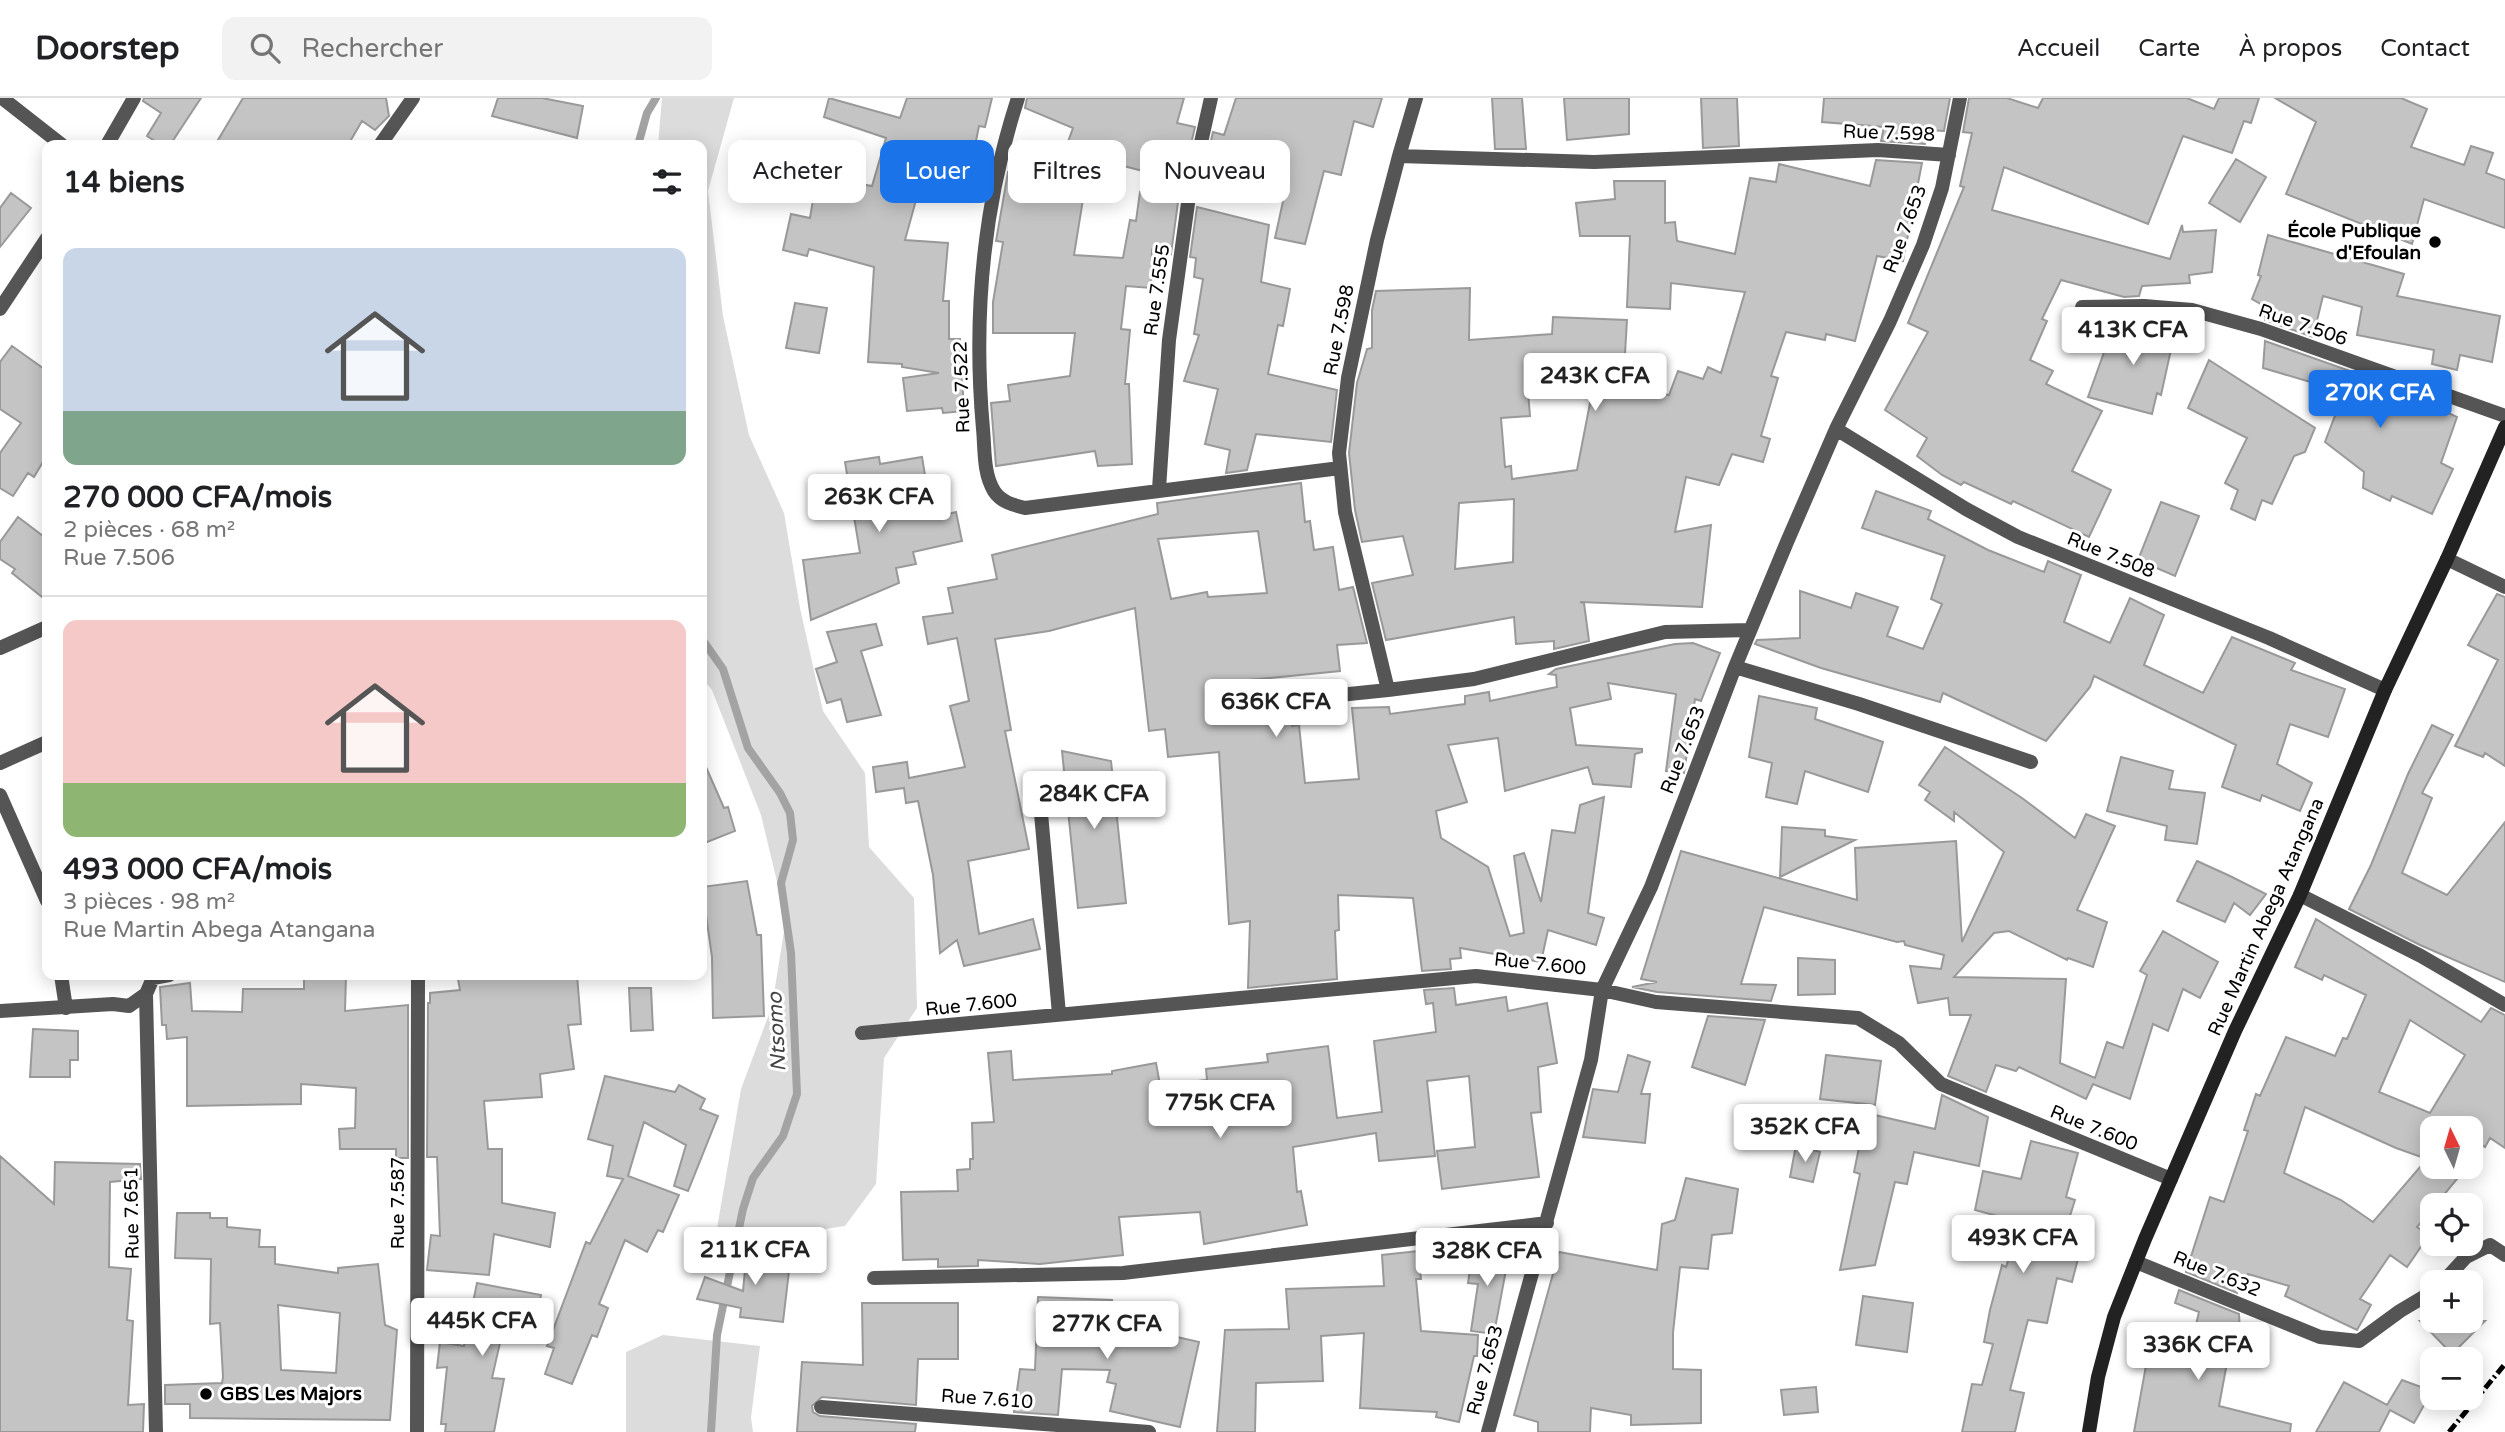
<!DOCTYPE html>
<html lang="fr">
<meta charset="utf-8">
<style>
:root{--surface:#fff;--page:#f2f2f2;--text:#202124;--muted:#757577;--line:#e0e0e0;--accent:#1a73e8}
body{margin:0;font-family:"Varela Round",sans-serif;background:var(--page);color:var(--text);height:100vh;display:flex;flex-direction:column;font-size:26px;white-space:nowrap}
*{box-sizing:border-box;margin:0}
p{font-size:23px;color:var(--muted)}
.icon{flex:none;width:38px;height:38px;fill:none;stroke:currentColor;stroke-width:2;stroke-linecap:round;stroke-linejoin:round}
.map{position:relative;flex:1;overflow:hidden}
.side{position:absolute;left:42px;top:42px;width:665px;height:840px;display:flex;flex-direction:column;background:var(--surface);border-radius:14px;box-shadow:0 4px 18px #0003}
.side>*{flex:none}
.hud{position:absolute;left:728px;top:42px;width:665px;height:63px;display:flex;gap:14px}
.needle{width:46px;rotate:355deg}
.buttons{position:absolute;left:2420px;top:1018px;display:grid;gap:14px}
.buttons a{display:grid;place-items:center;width:63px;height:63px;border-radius:14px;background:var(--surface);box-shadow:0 4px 18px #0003;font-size:35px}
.price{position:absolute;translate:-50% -60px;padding:0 16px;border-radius:7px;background:#fff;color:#222;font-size:23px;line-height:46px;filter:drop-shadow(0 2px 4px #0008)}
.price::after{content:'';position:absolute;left:50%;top:42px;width:21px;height:16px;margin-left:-10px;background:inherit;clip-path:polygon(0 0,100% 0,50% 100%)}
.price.active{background:var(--accent);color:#fff}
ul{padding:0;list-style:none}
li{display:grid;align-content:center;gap:14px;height:371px;padding:0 21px}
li+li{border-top:2px solid var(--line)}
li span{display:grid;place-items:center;height:217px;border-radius:14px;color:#555}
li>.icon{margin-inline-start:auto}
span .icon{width:126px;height:126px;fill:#fffc;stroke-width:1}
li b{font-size:30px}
h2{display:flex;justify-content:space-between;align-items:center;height:84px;padding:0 21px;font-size:30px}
.tag{padding:0 24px;border-radius:14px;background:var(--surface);box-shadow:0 4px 18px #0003;font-size:24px;line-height:63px}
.tag.active{background:var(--accent);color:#fff}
header{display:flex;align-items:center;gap:42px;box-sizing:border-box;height:98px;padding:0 35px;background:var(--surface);border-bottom:2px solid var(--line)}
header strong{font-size:33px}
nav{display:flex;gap:38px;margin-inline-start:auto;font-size:24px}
.search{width:490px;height:63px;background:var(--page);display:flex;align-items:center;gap:18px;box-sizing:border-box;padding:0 24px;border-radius:14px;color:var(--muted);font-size:26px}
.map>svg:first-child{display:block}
.green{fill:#dcdcdc}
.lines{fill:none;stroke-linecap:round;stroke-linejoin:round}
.stream{stroke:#a3a3a3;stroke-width:8}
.building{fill:#c4c4c4;stroke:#999;stroke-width:2;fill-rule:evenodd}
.street{stroke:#555;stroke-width:14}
.secondary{stroke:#222;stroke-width:14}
.rail{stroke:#000;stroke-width:5;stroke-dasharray:10 3.5 2 3.5;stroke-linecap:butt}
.poi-dot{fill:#000;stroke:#fff;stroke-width:2.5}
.labels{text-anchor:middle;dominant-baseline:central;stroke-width:6;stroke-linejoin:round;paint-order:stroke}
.street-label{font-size:19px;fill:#000;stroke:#fff}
.poi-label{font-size:19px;font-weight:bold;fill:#000;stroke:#fff;text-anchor:end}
.water-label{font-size:21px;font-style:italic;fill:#444;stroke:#fff}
</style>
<header>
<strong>Doorstep</strong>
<div class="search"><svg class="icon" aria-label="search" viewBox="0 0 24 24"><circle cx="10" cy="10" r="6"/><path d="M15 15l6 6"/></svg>Rechercher</div>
<nav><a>Accueil</a><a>Carte</a><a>À propos</a><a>Contact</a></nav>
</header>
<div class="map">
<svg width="2505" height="1334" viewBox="0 0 2505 1334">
<rect width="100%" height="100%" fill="#fff"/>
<path class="green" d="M662 0H734L708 93 723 218 749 337 784 415 800 510 823 613 865 675 869 749 914 800 917 910 884 960 876 1086 845 1128 792 1136 717 1130 741 991 772 908 786 821 761 717 712 592 702 580V47H658Z
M663 1237 760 1248 751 1320 753 1334H626V1254Z"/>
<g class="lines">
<path class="stream" d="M638 47 647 15 656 0
M702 541 723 571 748 650 780 695 790 715 793 742 781 785 791 855 797 996 783 1038 753 1080 743 1111 717 1237 711 1334"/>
</g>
<path class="building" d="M144 0H201L170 47H161L147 38 161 15 143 3Z
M243 0H386L389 18 375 32 362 23 348 47H215Z
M498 0H542L583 8 577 40 492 18Z
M829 0 900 20 907 0H992L985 29 979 28 970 73 926 66 905 142 948 145 943 203H949V241H960L964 313 943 315 942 310 907 313 903 280 939 275 902 269V266L868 264 874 169 809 151 807 158 783 152 791 116 810 120 817 78 872 88 886 40 824 19Z
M1027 0H1184L1177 25 1195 29 1184 76 1139 72 1100 62 1094 96 1084 95 1074 157 1123 160 1130 122 1136 123 1140 94 1178 104 1171 156 1152 152 1151 190 1126 188 1121 231 1130 232 1125 286H1129L1132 366 1098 368 1095 353 996 368 991 305 1010 303 1008 287 1070 278 1075 235H993V204L1003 144 996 143 1008 74 1047 79 1049 66 1059 68 1073 30 1025 10Z
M1236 0H1382L1373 29 1354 23 1341 77 1324 73 1305 146 1275 140 1287 85 1203 78 1213 34 1224 37Z
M1492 0H1522L1526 51H1495Z
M1564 0H1629V36L1567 42Z
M1701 0H1737L1739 48 1703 50Z
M1824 0H1950L1944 33 1927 32 1925 46 1881 43 1884 29 1822 24Z
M1969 0H2007L2038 10 2043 0H2187L2214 11 2219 0H2259L2251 25 2244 23 2232 55 2183 38 2148 126 2004 69 1992 112 2170 161 2182 127 2183 134 2216 132 2212 174 2189 177 2190 185 2142 188 2139 198 2124 199 2061 182 2042 221 2047 223 2030 262 2053 273 2046 286 2102 313 2072 373 2111 392 2089 439 2013 403 2011 406 1964 384 1961 387 1942 377 1917 358 1927 340 1885 312 1928 234 1908 225 1964 89 1960 88 1972 35 1963 34Z
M2275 0H2401L2427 11 2411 49 2464 67 2471 48 2493 55 2486 75 2505 82V130L2424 101 2412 146 2286 96 2316 24Z
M2236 61 2266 79 2240 124 2209 105Z
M1876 62 1922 65 1903 163 1877 158 1855 243 1826 236 1825 242 1786 234 1771 278 1778 280 1761 338 1770 341 1763 364 1732 356 1719 387 1686 379 1675 434 1711 427 1702 509 1580 504 1584 505 1589 543 1554 551V543L1516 546 1514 519 1386 542 1372 485 1413 477 1403 438 1362 444 1355 412 1349 355 1357 285 1367 251 1372 250V212L1376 193 1470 190 1469 242 1552 236 1553 219 1627 222 1623 289 1669 297 1678 273 1703 281 1708 269 1721 275 1745 194 1671 185 1670 211 1627 209 1630 138H1580L1576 105 1615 101 1614 83H1665V125L1675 124 1677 143 1735 156 1750 80 1776 84 1779 66 1870 88ZM1528 293 1591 300 1577 372 1512 381 1511 368 1505 369 1501 320 1530 318ZM1514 401 1513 464 1455 471 1459 405Z
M11 95 31 110 0 149V110Z
M1197 109 1269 127 1261 184 1290 191 1283 228 1278 227 1268 276 1337 292 1331 344 1256 336 1247 372 1226 375 1230 352 1205 346 1218 291 1184 283 1199 237 1194 236 1203 181 1194 179 1196 160 1190 159Z
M2268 137 2404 176 2397 198 2500 218 2492 264 2460 257 2457 272 2432 266 2434 252 2357 237 2362 209 2323 198 2313 239 2265 222 2264 208 2252 201 2261 178 2258 177Z
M795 205 827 210 819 255 786 250Z
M2116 221 2174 238 2161 297 2157 295 2152 316 2088 299Z
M2265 243 2353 274 2352 277 2392 288 2457 319 2441 365 2453 371 2432 416 2392 398 2390 403 2363 390 2364 374 2325 344 2344 294 2263 270Z
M12 248 47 273V357L34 379 28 375 13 398 0 390V355L21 325 0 311V264Z
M2209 262 2315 330 2305 354 2294 358 2272 406 2262 402 2255 422 2231 411 2238 392 2225 385 2247 340 2188 310Z
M879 359 880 366 922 359 932 420 956 414 962 443 913 454 916 466 896 470 899 485 811 522 803 462 860 455 845 364Z
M1301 385 1305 424 1310 423 1314 452 1333 449 1339 492 1353 489 1367 545 1337 547 1340 573 1250 582 1252 622 1291 619 1292 628 1299 627 1305 685 1359 681 1352 610 1389 609 1390 616 1465 606V598L1489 594 1490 603 1557 589 1556 577 1549 576 1556 571 1675 546 1693 545 1720 555 1701 603 1695 601 1684 675 1666 673 1676 596 1608 585 1611 601 1570 610 1576 647 1642 651V654L1635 656 1631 689 1593 686 1588 669 1505 693 1498 640 1448 647 1467 704 1436 713 1441 740 1488 769 1510 838 1524 835 1514 758 1524 755 1541 804 1552 732 1575 735 1580 707 1604 699 1588 815 1604 820 1596 847 1548 832 1541 864 1460 850 1461 860 1450 861 1451 871 1422 873 1413 800 1338 797 1339 832 1335 833 1337 881 1248 890 1250 823 1229 826 1219 654 1168 659 1165 631 1149 633 1135 510 1049 533 995 541 1011 632 1005 633 1029 751 968 763 979 836 1033 821 1040 851 964 868 957 842 940 855 933 777 918 703 906 705 904 690 876 694 873 669 907 664 909 680 965 669 950 608 969 603 957 540 928 546 923 519 953 515 948 490 997 481 992 457 1158 416 1157 405ZM1258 433 1267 495 1208 499 1207 494 1171 501 1158 441Z
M1876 393 1931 413 1928 421 1988 452 2044 474 2048 463 2081 477 2064 524 2110 545 2130 500 2164 517 2144 567 2203 595 2232 539 2295 565 2291 572 2345 591 2328 639 2290 626 2277 666 2312 685 2300 713 2262 697 2260 703 2222 689 2236 647 2094 578 2090 589 2046 643 1943 595 1940 604 1821 570 1755 546 1757 542 1800 540V493L1851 510 1856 495 1898 509 1887 538 1923 551 1942 506 1931 501 1945 458 1862 430Z
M2161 404 2199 418 2175 478 2138 462Z
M18 419 47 441V503L12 475 15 471 0 461V444Z
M2497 496 2505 499V668L2485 655 2483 659 2455 648 2498 562 2468 547Z
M876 526 882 547 861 553 881 617 847 624 841 601 827 605 816 571 837 564 827 534Z
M1759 598 1817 610 1815 621 1883 644 1868 694 1805 673 1797 706 1766 699 1772 665 1749 659Z
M2432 627 2453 637 2422 695 2432 700 2402 775 2447 797 2505 724V884L2420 847 2349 811 2371 767 2408 676Z
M1945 649 2022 700 2075 740 2086 716 2115 728 2077 812 2107 824 2093 869 2068 860 2067 862 2009 833 1994 835 1954 879 2066 881 2060 965 2095 980 2107 944 2123 950 2147 877 2140 873 2163 833 2218 864 2200 900 2183 891 2168 933 2153 926 2130 1001 2093 986 2086 1001 2019 969 2016 973 1996 967 1986 994 1948 978 1971 917H1950L1948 900 1918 905 1910 868 1941 871 1944 857 1905 847 1904 843 1897 844 1764 809 1741 886 1776 887 1771 903 1657 894 1632 889 1657 884 1641 881 1681 753 1857 802 1855 750 1956 743 1962 844 2004 754 1954 714V723L1925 702 1930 694 1919 687Z
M1062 653 1111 663 1126 805 1078 810Z
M2121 659 2173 673 2169 691 2205 695 2197 746 2165 742 2167 728 2107 713Z
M702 660 724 710 728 709 735 733 702 746Z
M1782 729 1825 732V738L1855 742 1780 779Z
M2197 763 2230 778 2266 796 2250 817 2234 805 2225 824 2177 803Z
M747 783 757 837H761L764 918 713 920 712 859 702 789Z
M2316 821 2481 924 2491 910 2505 917V1050L2490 1040 2485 1049 2480 1046 2471 1062V1031H2432V1069H2467L2417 1129 2429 1137 2407 1169 2390 1157 2360 1201 2371 1207 2357 1232 2285 1198 2289 1188 2248 1176 2246 1182 2235 1179 2237 1195 2186 1174 2210 1099 2224 1104 2248 1033 2244 1032 2256 996 2260 998 2286 939 2335 958 2343 940 2347 941 2366 897 2324 877 2322 882 2295 869ZM2410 922 2465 957 2430 1015 2379 994ZM2305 1009 2396 1050 2427 1061 2373 1124 2341 1102 2284 1075Z
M1798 860 1835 862V896L1798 897Z
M304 877H346L345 913 408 907V1060H396V1051H340L339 1031 355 1030 356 990 301 986V1006L187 1008V939L167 941 166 927H162L160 889 190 885 192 913 242 914 243 891H304Z
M484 877H577L581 926 568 927 574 971 540 976 542 999 484 1003 488 1051H502V1105L555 1115 550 1149 494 1136 489 1177 427 1172 431 1137 440 1138 437 1059H427L428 905H430V895L460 892 458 881Z
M629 890H651L653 932 631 933Z
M1454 890 1456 907 1506 899 1508 913 1547 905 1557 965 1538 969 1541 1014 1531 1015 1539 1079 1442 1091 1437 1053 1475 1049 1469 978 1427 983 1435 1058 1379 1063 1376 1035 1293 1049 1297 1094 1301 1093 1307 1127 1204 1146 1200 1114 1119 1119 1123 1157 1040 1166 978 1162V1168L938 1169V1161L903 1162 901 1094 958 1093 957 1072 970 1071V1061H973L972 1025 994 1024 988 955 1011 953 1013 982 1112 976V973L1156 965 1160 987 1207 982 1206 971 1268 964 1267 956 1328 948 1337 1020 1382 1014 1374 943 1436 934 1433 905 1426 906 1424 892Z
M1708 918 1765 922 1745 987 1692 969Z
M33 931 78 933V962H70V979H30Z
M1628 957 1650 964 1641 996H1650L1645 1045 1583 1039 1593 991 1618 994Z
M1826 957 1881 963 1875 1007 1820 1001Z
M605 978 675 994 679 987 705 1001 700 1011 718 1018 688 1093 674 1088 686 1047 644 1024 628 1078 679 1097 663 1134 658 1132 647 1154 625 1142 599 1206 608 1210 597 1239 592 1237 572 1286 545 1276 554 1250 547 1248 586 1144 590 1146 623 1081 607 1078 613 1048 588 1041Z
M1942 997 1988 1019 1979 1068 1914 1054 1907 1086 1895 1084 1875 1167 1840 1172 1860 1076 1854 1074 1866 1015 1935 1031Z
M2031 1043 2078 1055 2066 1099 2075 1102 2065 1134 2071 1135 2066 1154 2079 1157 2072 1184 2057 1180 2047 1225 2028 1222 2010 1292 2024 1295 2015 1334H1962L1972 1286 1982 1287 1993 1246 1984 1244 1990 1212 2002 1167 2006 1169 2020 1124 1975 1112 1983 1073 2021 1081Z
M1796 1047 1820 1054 1813 1084 1790 1079Z
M0 1058 54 1106 55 1064 140 1066 141 1081 110 1084 109 1169 131 1171 127 1222 133 1223 128 1307 144 1306 143 1334H0Z
M1686 1080 1738 1091 1732 1135 1712 1137 1708 1171 1680 1169 1673 1235V1271L1701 1272V1325L1631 1327V1317L1591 1310 1590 1334H1538V1324L1514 1317 1559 1154 1657 1172 1662 1126 1675 1122Z
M177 1115H210V1120H227V1129L260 1132 259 1149H275V1166L338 1175V1170L378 1166 385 1227 397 1232 390 1322 190 1320V1306H165V1287L222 1285 223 1279 220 1225 210 1226 211 1161 175 1160ZM278 1207 340 1215 336 1275 281 1272Z
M747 1151 791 1156 783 1224 740 1219 741 1210 697 1201 705 1179 743 1193Z
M1473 1151 1509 1156 1494 1236 1471 1233 1478 1186 1468 1185Z
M1418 1153 1421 1181H1416L1421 1233 1478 1237 1477 1258H1474L1459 1324 1436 1319 1437 1314 1360 1310 1364 1235 1321 1238 1323 1283 1256 1285 1255 1334H1217L1225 1232 1289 1231 1286 1191 1384 1188 1382 1157Z
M477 1185 541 1197 535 1232 504 1227 492 1280 504 1281 494 1334H445L446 1326H441L447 1269 437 1270 440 1244 464 1248Z
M2179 1192 2239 1216 2240 1234 2232 1255 2229 1254 2219 1308 2291 1326 2290 1334H2134L2147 1262 2186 1269 2199 1214 2175 1205Z
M1863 1198 1913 1205 1907 1254 1856 1247Z
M1038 1199 1112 1202 1111 1224 1199 1244 1180 1329 1110 1313 1116 1286 1107 1284 1110 1272 1062 1271 1058 1317 1014 1314 1020 1271 1035 1272Z
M862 1205H958V1261H918L916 1307 822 1299 812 1308 813 1314 820 1318 916 1326 915 1334H797L802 1264 863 1267Z
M2420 1223H2485L2452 1256Z
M2402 1282 2432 1293 2414 1325 2390 1312 2379 1334H2316L2344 1284 2387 1307Z
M1816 1289 1818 1314 1784 1317 1781 1292Z"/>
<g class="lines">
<path class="street" d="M2 0 62 47
M1018 0C983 107 973 219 983 331 985 351 983 375 994 393 1001 404 1013 407 1025 410L1340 370
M107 47 134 0
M380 47 413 0
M1399 58 1416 0
M2082 209 2144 208 2192 212 2261 231 2505 318
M0 211 47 140
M1836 331 1966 411 2018 439 2269 540 2385 592
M1159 391 1169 242 1189 98 1211 0
M2447 461 2505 489
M1750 532 1665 534 1474 581 1388 592 1345 414 1339 355 1348 280 1377 142 1399 58 1594 64 1878 52 1949 57
M0 550 47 529
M1735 569 1859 606 2031 664
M1281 603 1388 592
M0 665 47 644
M1038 682 1059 916
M0 697 47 803
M2300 797 2421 858 2505 907
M61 877 66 910
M146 896 156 1334
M0 913 113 906 129 908 146 896 153 880 169 877
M862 935 1476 878 1602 892 1656 904 1858 920 1899 945 1941 986 2171 1081
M2136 1164 2320 1239 2359 1243 2400 1213 2432 1194
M874 1180 1123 1175 1547 1125
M2442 1185 2466 1159 2490 1147 2505 1157
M821 1309 1149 1334
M417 1334 418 877
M1488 1334 1591 962 1602 892 1651 789 1735 569 1787 444 1836 331 1890 223 1923 147 1942 90 1960 0"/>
<path class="secondary" d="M2089 1334 2098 1279 2114 1219 2145 1141 2235 933 2300 797 2385 592 2447 461 2505 329"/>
<path class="rail" d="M2449 1334 2505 1266"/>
</g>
<g class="poi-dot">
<circle cx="2435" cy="144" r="7"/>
<circle cx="206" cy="1296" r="7"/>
</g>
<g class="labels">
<g class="street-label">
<text transform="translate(1889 35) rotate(2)">Rue 7.598</text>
<text transform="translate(1905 131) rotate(-70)">Rue 7.653</text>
<text transform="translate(1157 192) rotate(-82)">Rue 7.555</text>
<text transform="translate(2303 227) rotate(19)">Rue 7.506</text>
<text transform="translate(1339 232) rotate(-79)">Rue 7.598</text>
<text transform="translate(962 289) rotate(-92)">Rue 7.522</text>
<text transform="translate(2111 457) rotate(22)">Rue 7.508</text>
<text transform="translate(1683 652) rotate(-69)">Rue 7.653</text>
<text transform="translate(2266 819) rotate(-66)">Rue Martin Abega Atangana</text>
<text transform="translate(1540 866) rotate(6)">Rue 7.600</text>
<text transform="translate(971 907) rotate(-6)">Rue 7.600</text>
<text transform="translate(2094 1030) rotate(22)">Rue 7.600</text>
<text transform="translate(398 1105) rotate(-90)">Rue 7.587</text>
<text transform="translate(132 1115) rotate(-91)">Rue 7.651</text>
<text transform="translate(2217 1176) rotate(22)">Rue 7.632</text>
<text transform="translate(1485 1272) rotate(-75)">Rue 7.653</text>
<text transform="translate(987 1301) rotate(4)">Rue 7.610</text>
</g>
<g class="poi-label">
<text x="2421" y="133">École Publique<tspan x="2421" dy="22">d'Efoulan</tspan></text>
<text x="220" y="1296" text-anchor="start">GBS Les Majors</text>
</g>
<g class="water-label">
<text transform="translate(777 934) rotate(-93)">Ntsomo</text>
</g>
</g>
</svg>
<div class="buttons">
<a><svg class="needle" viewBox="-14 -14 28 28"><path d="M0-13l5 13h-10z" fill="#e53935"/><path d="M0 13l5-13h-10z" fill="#757577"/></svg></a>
<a><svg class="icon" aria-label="locate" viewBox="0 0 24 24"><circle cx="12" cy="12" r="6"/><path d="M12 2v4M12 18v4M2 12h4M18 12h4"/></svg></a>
<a>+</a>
<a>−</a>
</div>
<b class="price" style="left:2133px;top:269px">413K CFA</b>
<b class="price" style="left:1595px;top:315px">243K CFA</b>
<b class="price active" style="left:2380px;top:332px">270K CFA</b>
<b class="price" style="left:879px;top:436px">263K CFA</b>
<b class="price" style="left:1276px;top:641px">636K CFA</b>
<b class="price" style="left:1094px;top:733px">284K CFA</b>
<b class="price" style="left:1220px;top:1042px">775K CFA</b>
<b class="price" style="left:1805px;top:1066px">352K CFA</b>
<b class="price" style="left:2023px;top:1177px">493K CFA</b>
<b class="price" style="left:755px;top:1189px">211K CFA</b>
<b class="price" style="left:1487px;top:1190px">328K CFA</b>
<b class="price" style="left:482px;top:1260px">445K CFA</b>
<b class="price" style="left:1107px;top:1263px">277K CFA</b>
<b class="price" style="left:2198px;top:1284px">336K CFA</b>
<div class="hud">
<a class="tag">Acheter</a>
<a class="tag active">Louer</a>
<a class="tag">Filtres</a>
<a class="tag">Nouveau</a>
</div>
<section class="side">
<h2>14 biens<svg class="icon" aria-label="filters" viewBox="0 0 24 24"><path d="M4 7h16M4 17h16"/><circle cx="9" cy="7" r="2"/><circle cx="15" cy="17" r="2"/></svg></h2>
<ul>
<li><span style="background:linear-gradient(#c9d6e8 75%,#7fa58c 0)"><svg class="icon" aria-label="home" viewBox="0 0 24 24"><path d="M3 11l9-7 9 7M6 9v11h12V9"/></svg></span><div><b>270 000 CFA/mois</b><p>2 pièces · 68 m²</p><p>Rue 7.506</p></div></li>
<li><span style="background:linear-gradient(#f6c9c9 75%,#8fb573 0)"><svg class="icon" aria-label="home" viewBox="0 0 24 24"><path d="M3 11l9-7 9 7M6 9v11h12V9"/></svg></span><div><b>493 000 CFA/mois</b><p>3 pièces · 98 m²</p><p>Rue Martin Abega Atangana</p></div></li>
</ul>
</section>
</div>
